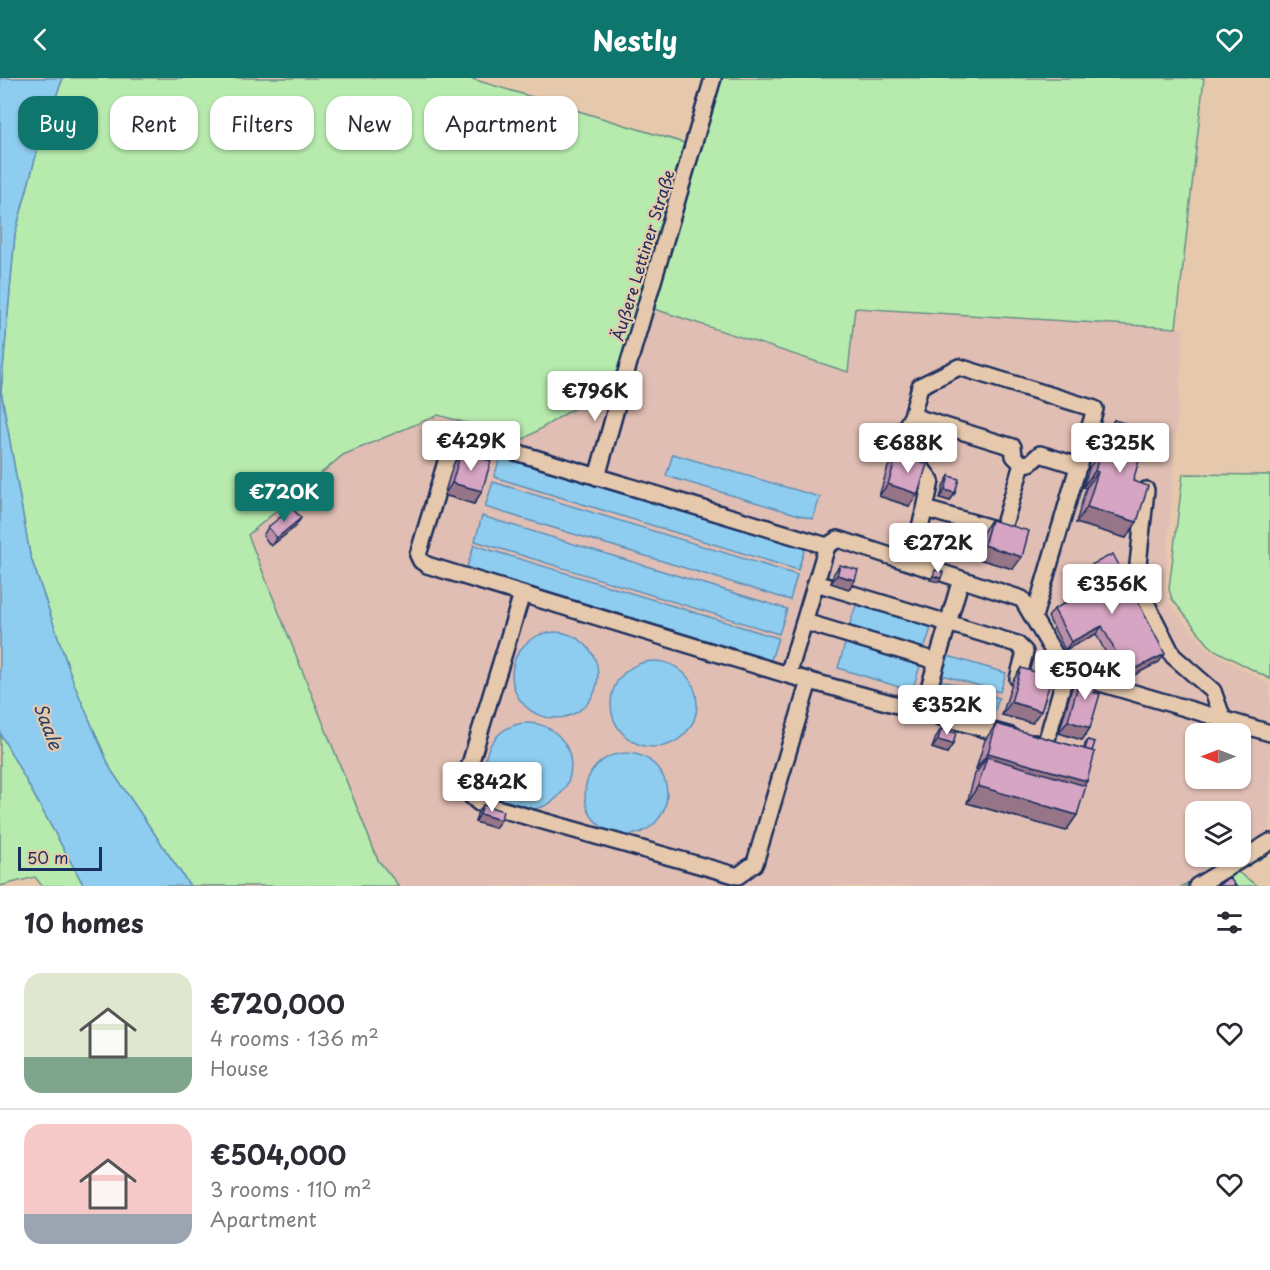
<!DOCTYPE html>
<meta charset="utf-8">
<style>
:root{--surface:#fff;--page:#f7f7f7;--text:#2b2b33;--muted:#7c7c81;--line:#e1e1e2;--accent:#0f766e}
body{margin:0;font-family:"Playpen Sans",sans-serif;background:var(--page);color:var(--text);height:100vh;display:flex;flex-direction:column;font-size:22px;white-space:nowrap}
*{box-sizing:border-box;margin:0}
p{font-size:20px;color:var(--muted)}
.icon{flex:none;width:33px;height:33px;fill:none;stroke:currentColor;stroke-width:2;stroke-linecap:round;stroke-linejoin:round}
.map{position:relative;height:808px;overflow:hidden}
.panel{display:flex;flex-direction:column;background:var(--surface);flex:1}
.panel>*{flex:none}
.top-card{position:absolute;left:18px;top:18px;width:600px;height:54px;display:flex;gap:12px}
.needle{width:39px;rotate:270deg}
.controls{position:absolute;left:1185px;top:645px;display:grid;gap:12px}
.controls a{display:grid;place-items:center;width:66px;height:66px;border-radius:12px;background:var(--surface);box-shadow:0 2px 4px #0004;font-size:30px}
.scale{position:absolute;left:18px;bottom:15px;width:84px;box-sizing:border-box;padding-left:6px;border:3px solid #1b2f5e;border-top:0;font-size:16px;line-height:21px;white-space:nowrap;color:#1b2f5e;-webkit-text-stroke:4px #e6c9ad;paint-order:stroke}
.price{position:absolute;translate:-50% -51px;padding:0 14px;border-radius:6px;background:#fff;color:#222;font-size:20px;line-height:39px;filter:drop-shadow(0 2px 3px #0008)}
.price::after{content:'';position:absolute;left:50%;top:36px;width:18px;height:14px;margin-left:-9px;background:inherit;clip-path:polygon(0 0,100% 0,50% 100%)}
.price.active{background:var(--accent);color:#fff}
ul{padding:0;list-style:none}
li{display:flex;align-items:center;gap:18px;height:150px;padding:0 24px}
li+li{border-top:2px solid var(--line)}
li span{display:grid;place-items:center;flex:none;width:168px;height:120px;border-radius:18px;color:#555}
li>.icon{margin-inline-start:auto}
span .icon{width:72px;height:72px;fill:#fffc;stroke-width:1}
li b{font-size:26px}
h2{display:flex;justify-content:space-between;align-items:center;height:72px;padding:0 24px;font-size:26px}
.pill{padding:0 21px;border-radius:18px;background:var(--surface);box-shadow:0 2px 4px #0004;font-size:21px;line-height:54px}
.pill.active{background:var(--accent);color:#fff}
header{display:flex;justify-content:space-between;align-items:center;height:78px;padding:0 24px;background:var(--accent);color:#fff;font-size:27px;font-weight:700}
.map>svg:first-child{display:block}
.built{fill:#e1beb4;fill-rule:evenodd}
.green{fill:#b6ebad;stroke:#688d86;stroke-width:1.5}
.water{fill:#8ecdef;stroke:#608eb5;stroke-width:1.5}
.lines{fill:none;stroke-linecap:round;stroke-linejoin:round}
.minor-casing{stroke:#1b2f5e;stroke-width:20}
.minor{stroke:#e6c9ad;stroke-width:15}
.wall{fill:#b88ea8;stroke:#1b2f5e;stroke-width:1.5}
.shaded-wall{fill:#967488;stroke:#1b2f5e;stroke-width:1.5}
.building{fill:#d6a5c3;stroke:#1b2f5e;stroke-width:1.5}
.labels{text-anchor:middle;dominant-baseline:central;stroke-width:4.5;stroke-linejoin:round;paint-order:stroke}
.street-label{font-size:16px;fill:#1b2f5e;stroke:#e6c9ad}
.water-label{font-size:18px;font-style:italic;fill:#263f6c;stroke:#e6c9ad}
</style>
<header><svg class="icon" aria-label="back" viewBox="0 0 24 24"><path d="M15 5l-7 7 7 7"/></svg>Nestly<svg class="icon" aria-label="heart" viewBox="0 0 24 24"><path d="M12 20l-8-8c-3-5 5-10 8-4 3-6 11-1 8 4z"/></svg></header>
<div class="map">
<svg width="1270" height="808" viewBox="0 0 1270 808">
<rect width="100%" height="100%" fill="#e6c9ad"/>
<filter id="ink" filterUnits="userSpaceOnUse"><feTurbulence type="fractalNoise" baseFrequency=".0167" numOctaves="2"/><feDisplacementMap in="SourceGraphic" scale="12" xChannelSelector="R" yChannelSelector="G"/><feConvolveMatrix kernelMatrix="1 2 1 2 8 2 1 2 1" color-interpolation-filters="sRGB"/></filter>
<g filter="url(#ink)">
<path class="built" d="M855 230 1184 250 1165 510 1169 525 1207 571 1270 607V758L1241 775 1240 734H1196V778L1235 779 1182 808H399L378 782 248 457 343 377 438 337 524 361 616 294 634 300 652 232 848 293ZM1196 656H1240V700H1196Z"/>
<path class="green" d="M63 0H469L691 67 715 0H1204L1176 250 855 230 848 294 651 230 625 298 616 294 604 312 524 361 438 337 343 377 248 457 378 782 399 808H190L111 692 74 606 30 477 1 313 15 156 42 55Z
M1183 396 1270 397V601L1215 572 1208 566 1172 521 1169 511Z
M0 655 84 808H42L35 799 0 808Z
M1232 780 1230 789 1258 808H1182Z"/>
<path class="water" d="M0 0H63L42 55 15 156 1 313 30 477 74 606 111 692 190 808H84L0 655Z
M502 374 806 467 798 492 494 399Z
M673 376 820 419 813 441 666 398Z
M493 404 797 497 790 522 485 429Z
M482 438 787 531 779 556 475 463Z
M474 467 778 560 770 585 466 492Z
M858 521 933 544 923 574 848 552Z
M512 597a43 43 0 1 1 86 0a43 43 0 1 1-86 0Z
M847 559 922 582 912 613 838 590Z
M948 578 1006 595 1000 614 942 597Z
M611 626a43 43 0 1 1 86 0a43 43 0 1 1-86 0Z
M941 602 999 620 993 638 935 621Z
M485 688a43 43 0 1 1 86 0a43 43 0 1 1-86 0Z
M585 716a41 41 0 1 1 82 0a41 41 0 1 1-82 0Z"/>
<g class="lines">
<defs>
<path id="minor" d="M912 338 907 347 903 365 931 403 925 431
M597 399 625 298 713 0
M1146 412 1136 505 1173 578 1213 613 1223 641
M827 468 462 358 456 359 452 364 418 477 421 483 427 487 788 597 1011 658
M910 484 925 431 1002 453 1022 386
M816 505 1017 566 1025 574 1018 601
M522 516 467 696 468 715 479 725 738 798 755 785 809 603
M1034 539 1095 331 959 289 920 308 912 338 1013 369 1014 378 1022 386 1030 385 1040 376 1079 388
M805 544 936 583
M788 597 827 468 838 461 1022 521 1066 595 1270 655
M922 634 961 501
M1034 665 1045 668 1066 595
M1197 808 1270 764"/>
</defs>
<use href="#minor" class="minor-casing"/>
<use href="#minor" class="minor"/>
</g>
<path class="wall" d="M1114 342 1133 403 1126 460 1076 445 1086 410 1083 409 1090 388 1096 380 1102 358Z
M461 374 482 413 474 426 444 417 453 387Z
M897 377 909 428 879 418 888 389Z
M949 398 950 423 940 420 944 406Z
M991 442 1013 491 975 480 983 454Z
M268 449H295L271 468 263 458Z
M840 487 855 502 849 511 831 505 834 495Z
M1087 489 1159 584 1121 604 1096 556 1065 572 1048 539 1054 531 1077 519 1074 512 1079 504 1083 502 1081 497Z
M1021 590 1032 645 1002 637 1013 602Z
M1082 593 1094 615 1090 650 1082 662 1059 655 1073 606Z
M996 646 1084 671 1085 666 1088 662 1092 673 1087 703 1084 707 1077 737 1066 753 967 725 975 696 978 692 976 691 985 662Z
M941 651 953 666 947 675 932 670 936 659Z
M483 727 495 750 475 744 477 736Z"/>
<path class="shaded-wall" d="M1095 393 1098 394 1086 410 1083 409Z
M452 405 482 413 474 426 444 417Z
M888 406 918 416 909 428 879 418Z
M945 412 955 415 950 423 940 420Z
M1087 429 1137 444 1126 460 1076 445Z
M301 440 295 449 271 468 277 460Z
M984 467 1022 479 1013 491 975 480Z
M837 497 855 502 849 511 831 505Z
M933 498 941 500 939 504 930 502Z
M1102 548 1096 556 1065 572 1071 564Z
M1165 576 1159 584 1121 604 1127 595Z
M1011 624 1041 633 1032 645 1002 637Z
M1068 643 1090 650 1082 662 1059 655Z
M938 662 953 666 947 675 932 670Z
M988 675 1087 703 1075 720 987 679 978 692 976 691Z
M978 708 1077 737 1066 753 967 725Z
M480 736 501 742 495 750 475 744Z"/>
<path class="building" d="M1114 342 1148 352 1133 403 1148 408 1137 444 1087 429 1098 394 1095 393 1101 372 1104 373Z
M461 374 491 383 482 413 452 405Z
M897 377 927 386 918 416 888 406Z
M949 398 959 401 955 415 945 412Z
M292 430 301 440 277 460 268 449Z
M991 442 1029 453 1022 479 984 467Z
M1113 476 1165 576 1127 595 1102 548 1071 564 1054 531 1085 515 1079 504 1091 497 1087 489Z
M840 487 858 492 855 502 837 497Z
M935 492 943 494 941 500 933 498Z
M1021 590 1052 599 1041 633 1011 624Z
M1082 593 1099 598 1094 615 1100 616 1090 650 1068 643Z
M996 646 1095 674 1087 703 988 675Z
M941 651 956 655 953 666 938 662Z
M1088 662 1095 664 1092 673 1085 671Z
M987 679 1086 708 1077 737 978 708Z
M483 727 503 733 501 742 480 736Z
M1229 799 1236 808H1218Z"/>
</g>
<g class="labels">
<g class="street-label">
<text transform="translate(642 177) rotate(-73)">Äußere Lettiner Straße</text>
</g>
<g class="water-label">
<text transform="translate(49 648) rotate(69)">Saale</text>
</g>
</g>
</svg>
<div class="controls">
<a><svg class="needle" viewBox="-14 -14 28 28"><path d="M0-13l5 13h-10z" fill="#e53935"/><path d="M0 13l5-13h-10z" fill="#7c7c81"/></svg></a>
<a><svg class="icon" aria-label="layers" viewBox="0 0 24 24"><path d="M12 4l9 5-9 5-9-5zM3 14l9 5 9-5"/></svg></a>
</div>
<div class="scale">50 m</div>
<b class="price" style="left:595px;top:344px">€796K</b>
<b class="price" style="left:471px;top:394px">€429K</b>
<b class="price" style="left:908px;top:396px">€688K</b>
<b class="price" style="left:1120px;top:396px">€325K</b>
<b class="price active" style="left:284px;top:445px">€720K</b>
<b class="price" style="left:938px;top:496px">€272K</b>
<b class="price" style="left:1112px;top:537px">€356K</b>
<b class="price" style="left:1085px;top:623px">€504K</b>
<b class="price" style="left:947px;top:658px">€352K</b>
<b class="price" style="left:492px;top:735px">€842K</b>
<div class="top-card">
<a class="pill active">Buy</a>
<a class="pill">Rent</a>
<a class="pill">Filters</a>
<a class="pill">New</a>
<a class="pill">Apartment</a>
</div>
</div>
<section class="panel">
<h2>10 homes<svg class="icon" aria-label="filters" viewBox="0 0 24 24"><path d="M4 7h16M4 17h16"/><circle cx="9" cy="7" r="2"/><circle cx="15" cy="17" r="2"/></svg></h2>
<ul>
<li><span style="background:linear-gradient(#dfe7d0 70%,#7fa58c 0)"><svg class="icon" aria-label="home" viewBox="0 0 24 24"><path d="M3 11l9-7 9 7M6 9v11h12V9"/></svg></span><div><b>€720,000</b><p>4 rooms · 136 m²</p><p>House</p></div><svg class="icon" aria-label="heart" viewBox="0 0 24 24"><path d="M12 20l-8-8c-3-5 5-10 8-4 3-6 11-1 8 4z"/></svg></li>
<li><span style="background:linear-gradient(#f6c9c9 75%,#9aa5b1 0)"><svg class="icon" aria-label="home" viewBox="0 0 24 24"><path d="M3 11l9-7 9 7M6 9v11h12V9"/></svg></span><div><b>€504,000</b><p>3 rooms · 110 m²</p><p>Apartment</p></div><svg class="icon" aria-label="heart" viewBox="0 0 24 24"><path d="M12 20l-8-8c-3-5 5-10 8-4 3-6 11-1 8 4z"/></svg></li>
</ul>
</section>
